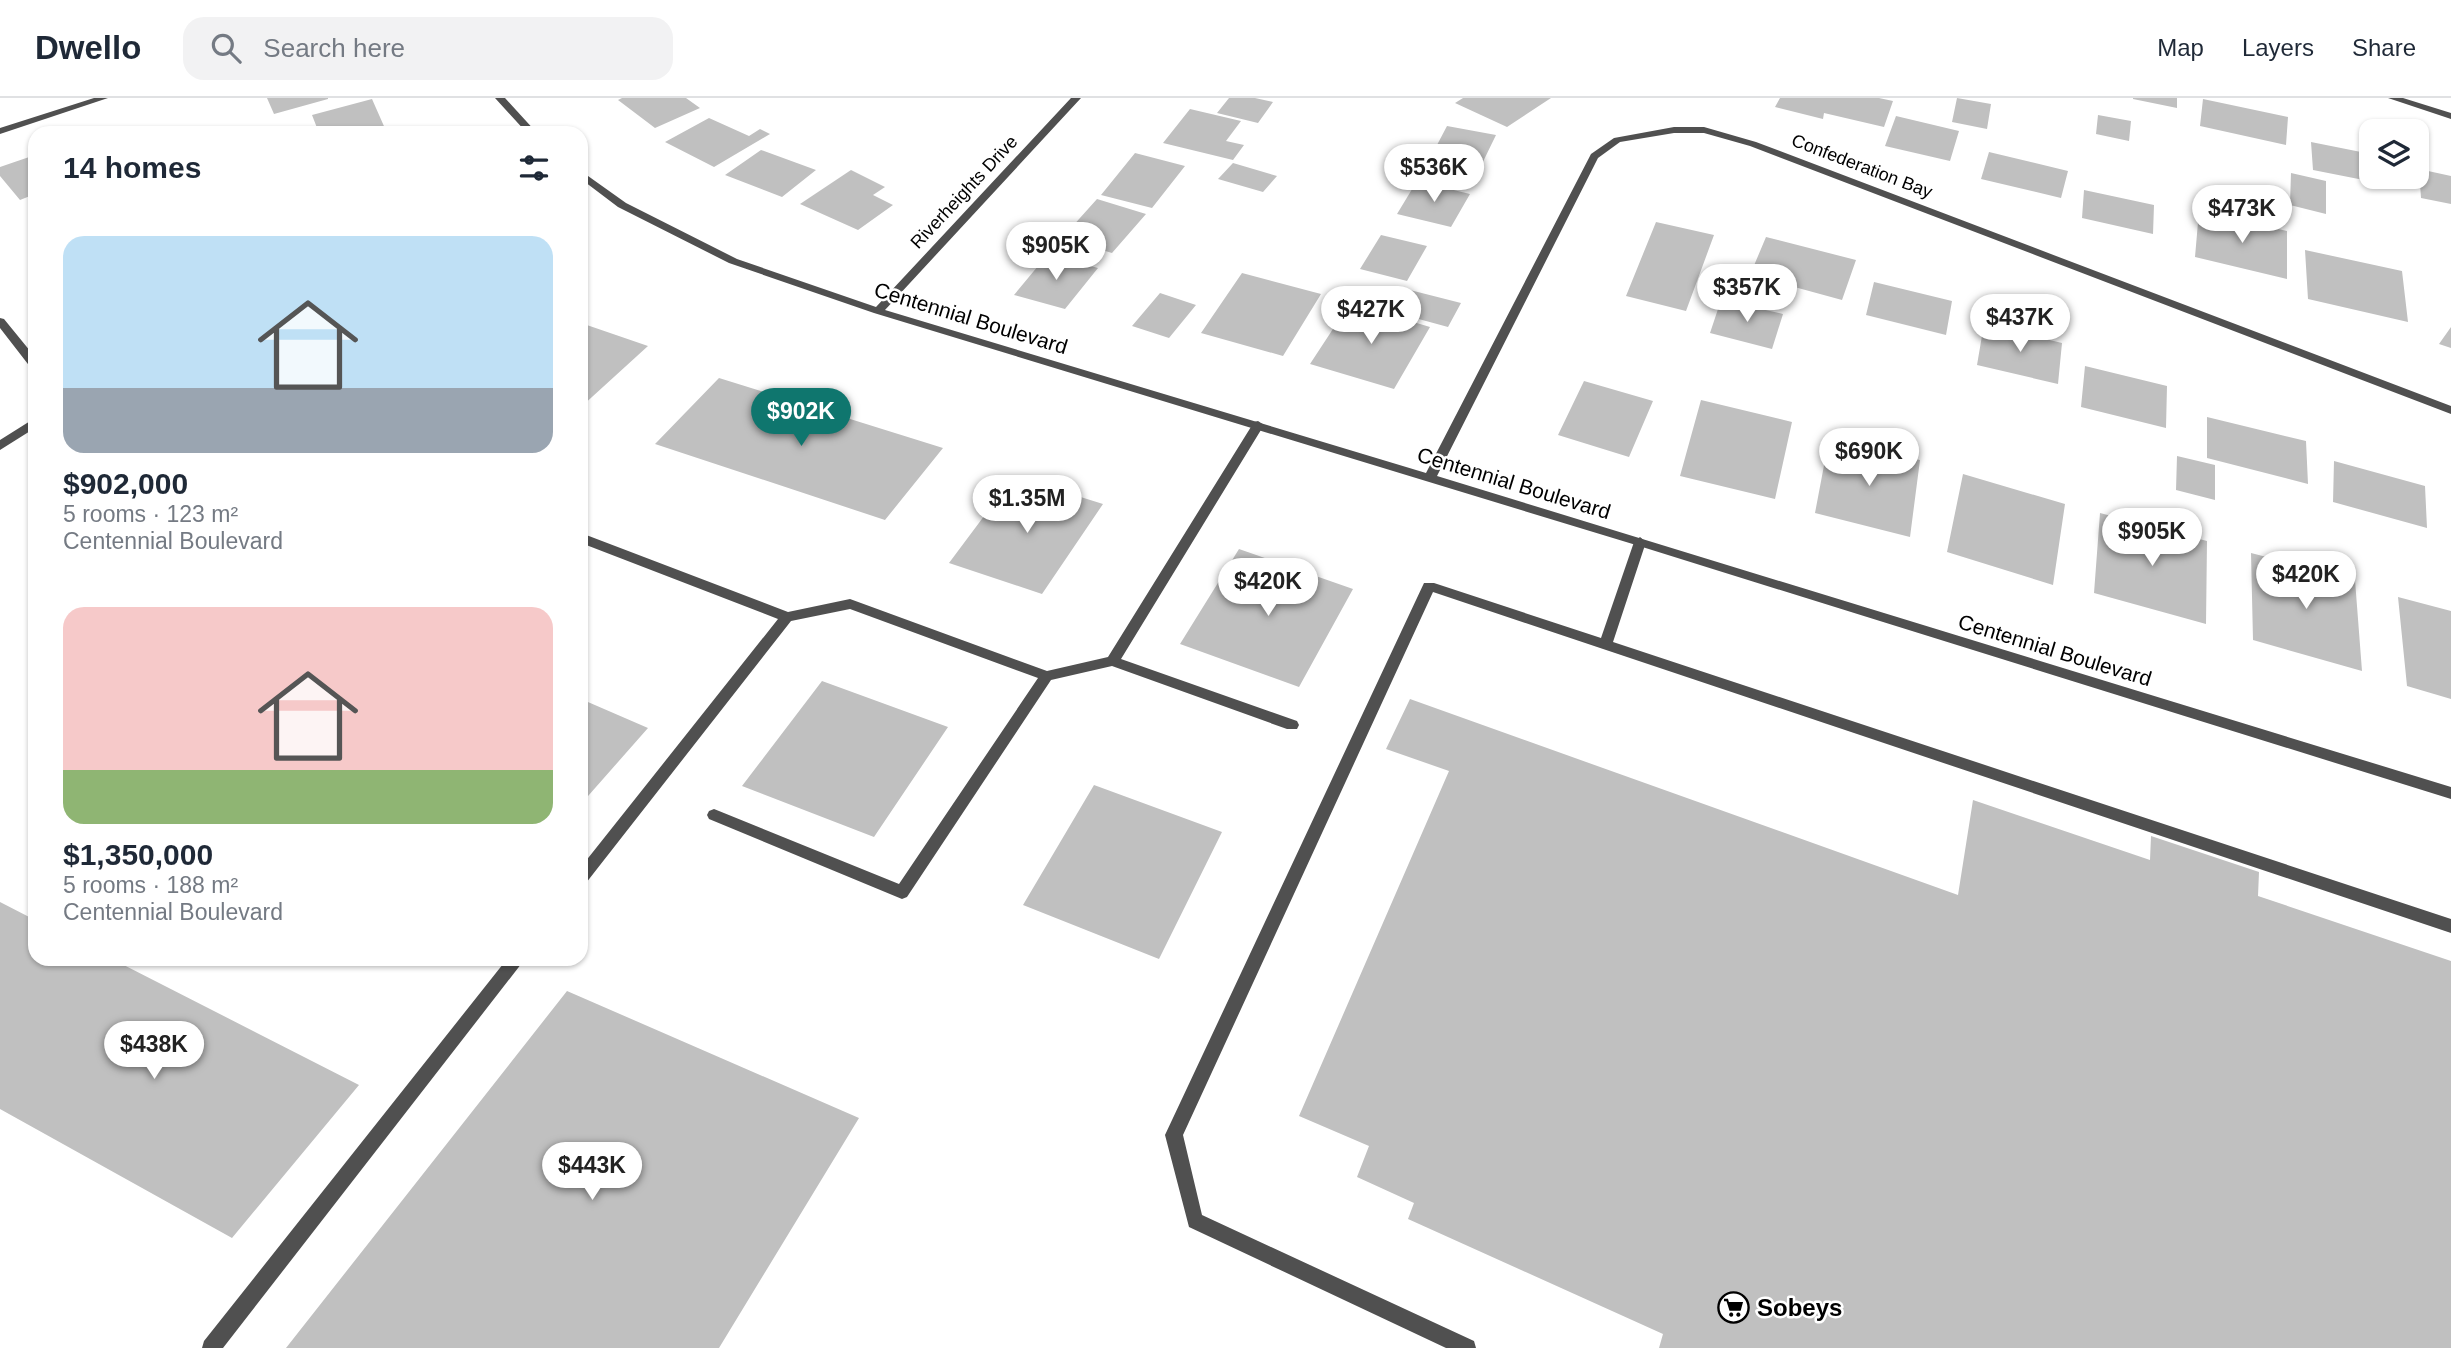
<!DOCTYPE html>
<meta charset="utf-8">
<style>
:root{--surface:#fff;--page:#f2f2f3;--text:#1f2937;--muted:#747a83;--line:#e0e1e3;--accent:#0f766e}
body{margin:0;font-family:Helvetica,sans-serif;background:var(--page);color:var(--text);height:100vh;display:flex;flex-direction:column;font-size:26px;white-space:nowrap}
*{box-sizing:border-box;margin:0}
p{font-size:23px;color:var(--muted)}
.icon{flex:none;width:38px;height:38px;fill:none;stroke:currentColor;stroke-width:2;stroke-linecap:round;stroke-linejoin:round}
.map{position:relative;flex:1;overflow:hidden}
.sheet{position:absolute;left:28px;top:28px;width:560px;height:840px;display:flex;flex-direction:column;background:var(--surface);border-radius:21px;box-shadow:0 2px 5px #0004}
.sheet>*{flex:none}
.fabs{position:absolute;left:2359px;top:21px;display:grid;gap:14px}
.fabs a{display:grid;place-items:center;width:70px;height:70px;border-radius:14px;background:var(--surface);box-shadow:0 2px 5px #0004;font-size:35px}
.price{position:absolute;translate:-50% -60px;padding:0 16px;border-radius:24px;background:#fff;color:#222;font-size:23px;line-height:46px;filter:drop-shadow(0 2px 4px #0008)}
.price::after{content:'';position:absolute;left:50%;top:42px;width:21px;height:16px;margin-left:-10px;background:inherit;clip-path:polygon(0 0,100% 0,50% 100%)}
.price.active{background:var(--accent);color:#fff}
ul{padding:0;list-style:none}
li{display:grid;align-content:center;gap:14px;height:371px;padding:0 35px}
li span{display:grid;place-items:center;height:217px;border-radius:21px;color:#555}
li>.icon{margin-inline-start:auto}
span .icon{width:126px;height:126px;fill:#fffc;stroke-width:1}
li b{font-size:30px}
h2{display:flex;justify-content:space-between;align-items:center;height:84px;padding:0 35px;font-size:30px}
header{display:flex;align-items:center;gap:42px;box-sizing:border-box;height:98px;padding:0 35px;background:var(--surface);border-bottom:2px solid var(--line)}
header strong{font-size:33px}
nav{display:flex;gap:38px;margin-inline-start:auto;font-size:24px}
.search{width:490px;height:63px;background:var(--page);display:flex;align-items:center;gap:18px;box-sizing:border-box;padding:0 24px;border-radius:21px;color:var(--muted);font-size:26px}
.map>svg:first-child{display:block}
.building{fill:#c0c0c0}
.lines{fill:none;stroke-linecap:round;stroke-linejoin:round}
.service{fill:#505050;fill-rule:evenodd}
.minor{fill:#505050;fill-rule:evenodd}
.labels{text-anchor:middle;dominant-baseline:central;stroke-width:5;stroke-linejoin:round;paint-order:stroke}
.far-street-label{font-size:18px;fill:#000;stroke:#fff}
.street-label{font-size:21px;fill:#000;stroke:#fff}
.near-poi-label{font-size:24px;font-weight:bold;fill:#000;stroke:#fff;text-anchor:start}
</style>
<header>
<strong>Dwello</strong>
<div class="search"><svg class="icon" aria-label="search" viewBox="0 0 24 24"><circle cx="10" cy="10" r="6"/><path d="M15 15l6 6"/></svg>Search here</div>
<nav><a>Map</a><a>Layers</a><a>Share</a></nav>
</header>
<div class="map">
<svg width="2451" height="1250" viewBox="0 0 2451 1250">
<rect width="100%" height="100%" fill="#fff"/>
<path class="building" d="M267 0H328V1L274 16Z
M622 0H686L700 10 655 30 618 2Z
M1229 0H1255L1273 4 1258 25 1217 15Z
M1463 0H1551L1507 29 1455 5Z
M1780 0H1879L1893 3 1884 29 1824 15 1823 21 1775 9Z
M1957 0 1991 6 1987 31 1952 24Z
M2133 0H2177V10L2133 1Z
M372 1 387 35H319L312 17Z
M2203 1 2288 19 2286 47 2200 28Z
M1190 11 1241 23 1226 43 1244 47 1233 62 1163 45Z
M2098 17 2131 23 2129 43 2096 36Z
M1896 18 1959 33 1950 63 1885 48Z
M709 20 749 38 760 31 770 36 714 69 665 44Z
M1447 28 1496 37 1477 76 1427 66Z
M2311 44 2371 56V79H2392L2394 88 2313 72Z
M761 52 816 72 782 99 725 77Z
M1989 54 2068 73 2061 100 1981 81Z
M1135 55 1185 68 1152 110 1101 97Z
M35 57V96L20 102 0 78V69Z
M1233 65 1277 78 1263 94 1218 81Z
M2419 71 2451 78V106L2421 100Z
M851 72 885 89 873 97 893 107 858 132 800 106Z
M2291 75 2326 83V116L2290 107Z
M1417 83 1470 96 1451 129 1397 116Z
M2084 92 2154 107 2153 136 2082 120Z
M1097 101 1146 116 1112 155 1062 140Z
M2199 113 2287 133V181L2195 159Z
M1656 124 1714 137 1686 213 1626 198Z
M1381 137 1427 148 1407 183 1360 171Z
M1766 139 1856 162 1842 202 1750 177Z
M2305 152 2402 173 2408 224 2308 201Z
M1048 156 1098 170 1065 211 1014 197Z
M1242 175 1321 196 1283 258 1201 235Z
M1874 184 1952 203 1946 237 1866 217Z
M1406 191 1461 205 1448 229 1393 214Z
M1160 195 1196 207 1169 240 1132 228Z
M1721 202 1783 216 1772 251 1710 235Z
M1350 205 1430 229 1394 291 1310 266Z
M581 225 648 248 581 309Z
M1984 226 2062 245 2058 286 1977 267Z
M2451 229V250L2439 246Z
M2085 268 2167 288 2166 330 2081 309Z
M719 280 943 350 885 422 655 346Z
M1584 283 1653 303 1629 359 1558 337Z
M1701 302 1792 324 1775 401 1680 378Z
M2207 319 2306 343 2308 386 2207 360Z
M1829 341 1920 362 1910 439 1815 415Z
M2177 358 2215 367V402L2176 392Z
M2334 363 2425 388 2427 430 2333 404Z
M1963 376 2065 406 2053 487 1947 454Z
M1014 378 1103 406 1042 496 949 465Z
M2100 415 2207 443 2206 526 2094 495Z
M1239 451 1353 491 1299 589 1180 546Z
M2251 455 2355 482 2362 573 2253 542Z
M2398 499 2451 513V601L2407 588Z
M822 583 948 629 874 739 742 688Z
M581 601 648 630 581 706Z
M1410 601 1958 797 1973 702 2150 762 2151 738 2259 774 2258 798 2451 863V1250H1659L1663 1236 1408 1121 1414 1105 1357 1079 1369 1048 1299 1018 1449 673 1386 651Z
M1094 687 1222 734 1159 861 1023 807Z
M0 804 35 822V861H112L359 987 232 1140 0 1011Z
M567 893 859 1020 719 1250H286Z"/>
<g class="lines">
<path class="service" d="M1258 323 1264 327 1121 561 1297 623 1299 627 1297 631H1287L1112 568 1051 582 907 799 902 801 709 721 707 717 709 713 714 711 719 713 899 786 1038 580 850 511 791 523 586 785 581 787V769L778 521 581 445V435L788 514 850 501 1047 573 1108 559 1254 324Z
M1640 439 1646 444 1613 544 2451 821V835L1433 494 1183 1037 1202 1117 1474 1243 1476 1250H1446L1189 1129 1165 1037 1424 485H1434L1601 540 1634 444Z
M507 861H525L223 1250H202L204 1243Z"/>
<path class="minor" d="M94 0H108L0 36V30Z
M495 0H505L537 35H527Z
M1071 0H1081L885 212 1426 375 1591 56 1614 40 1674 29H1704L1756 44 2451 308V316L1750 48 1704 35H1674L1620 44 1598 60 1437 378 2451 689V701L1636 447 874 215 729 165 618 109 581 81V73L626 105 737 161 876 209Z
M2388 0H2403L2451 15V21Z
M0 220 4 221 35 259V271L31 270 0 230Z
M35 320V330L0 352V342Z"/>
</g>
<defs>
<symbol id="supermarket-ring" viewBox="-11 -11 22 22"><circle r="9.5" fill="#fff" stroke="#000" stroke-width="1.5"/><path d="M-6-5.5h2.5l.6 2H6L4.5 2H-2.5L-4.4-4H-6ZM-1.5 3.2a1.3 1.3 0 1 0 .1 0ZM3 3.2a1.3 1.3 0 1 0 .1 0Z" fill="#000"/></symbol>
</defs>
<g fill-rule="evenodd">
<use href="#supermarket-ring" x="1716" y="1192" width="35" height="35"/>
</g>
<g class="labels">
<g class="far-street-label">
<text transform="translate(1862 68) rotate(21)">Confederation Bay</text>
<text transform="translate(964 94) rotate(-47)">Riverheights Drive</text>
</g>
<g class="street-label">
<text transform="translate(971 220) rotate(17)">Centennial Boulevard</text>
<text transform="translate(1514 385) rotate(17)">Centennial Boulevard</text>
<text transform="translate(2055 552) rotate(17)">Centennial Boulevard</text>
</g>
<g class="near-poi-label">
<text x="1757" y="1209">Sobeys</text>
</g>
</g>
</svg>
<div class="fabs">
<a><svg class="icon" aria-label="layers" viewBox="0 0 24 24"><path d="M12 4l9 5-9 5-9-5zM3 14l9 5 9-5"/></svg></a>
</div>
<b class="price" style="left:1434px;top:106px">$536K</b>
<b class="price" style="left:2242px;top:147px">$473K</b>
<b class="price" style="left:1056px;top:184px">$905K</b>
<b class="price" style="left:1747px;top:226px">$357K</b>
<b class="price" style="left:1371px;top:248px">$427K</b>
<b class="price" style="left:2020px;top:256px">$437K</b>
<b class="price active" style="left:801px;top:350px">$902K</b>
<b class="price" style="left:1869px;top:390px">$690K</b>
<b class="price" style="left:1027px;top:437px">$1.35M</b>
<b class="price" style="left:2152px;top:470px">$905K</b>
<b class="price" style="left:2306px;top:513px">$420K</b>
<b class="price" style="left:1268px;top:520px">$420K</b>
<b class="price" style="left:154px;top:983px">$438K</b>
<b class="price" style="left:592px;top:1104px">$443K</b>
<section class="sheet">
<h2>14 homes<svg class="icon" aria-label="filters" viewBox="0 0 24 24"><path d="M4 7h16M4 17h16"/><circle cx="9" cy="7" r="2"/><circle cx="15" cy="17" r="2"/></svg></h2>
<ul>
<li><span style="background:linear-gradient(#bfe0f5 70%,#9aa5b1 0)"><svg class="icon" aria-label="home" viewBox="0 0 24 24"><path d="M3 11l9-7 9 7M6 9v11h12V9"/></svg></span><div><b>$902,000</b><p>5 rooms · 123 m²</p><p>Centennial Boulevard</p></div></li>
<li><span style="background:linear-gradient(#f6c9c9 75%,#8fb573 0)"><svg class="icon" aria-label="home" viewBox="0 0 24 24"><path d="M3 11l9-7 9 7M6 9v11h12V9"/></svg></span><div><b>$1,350,000</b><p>5 rooms · 188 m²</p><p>Centennial Boulevard</p></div></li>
</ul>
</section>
</div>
